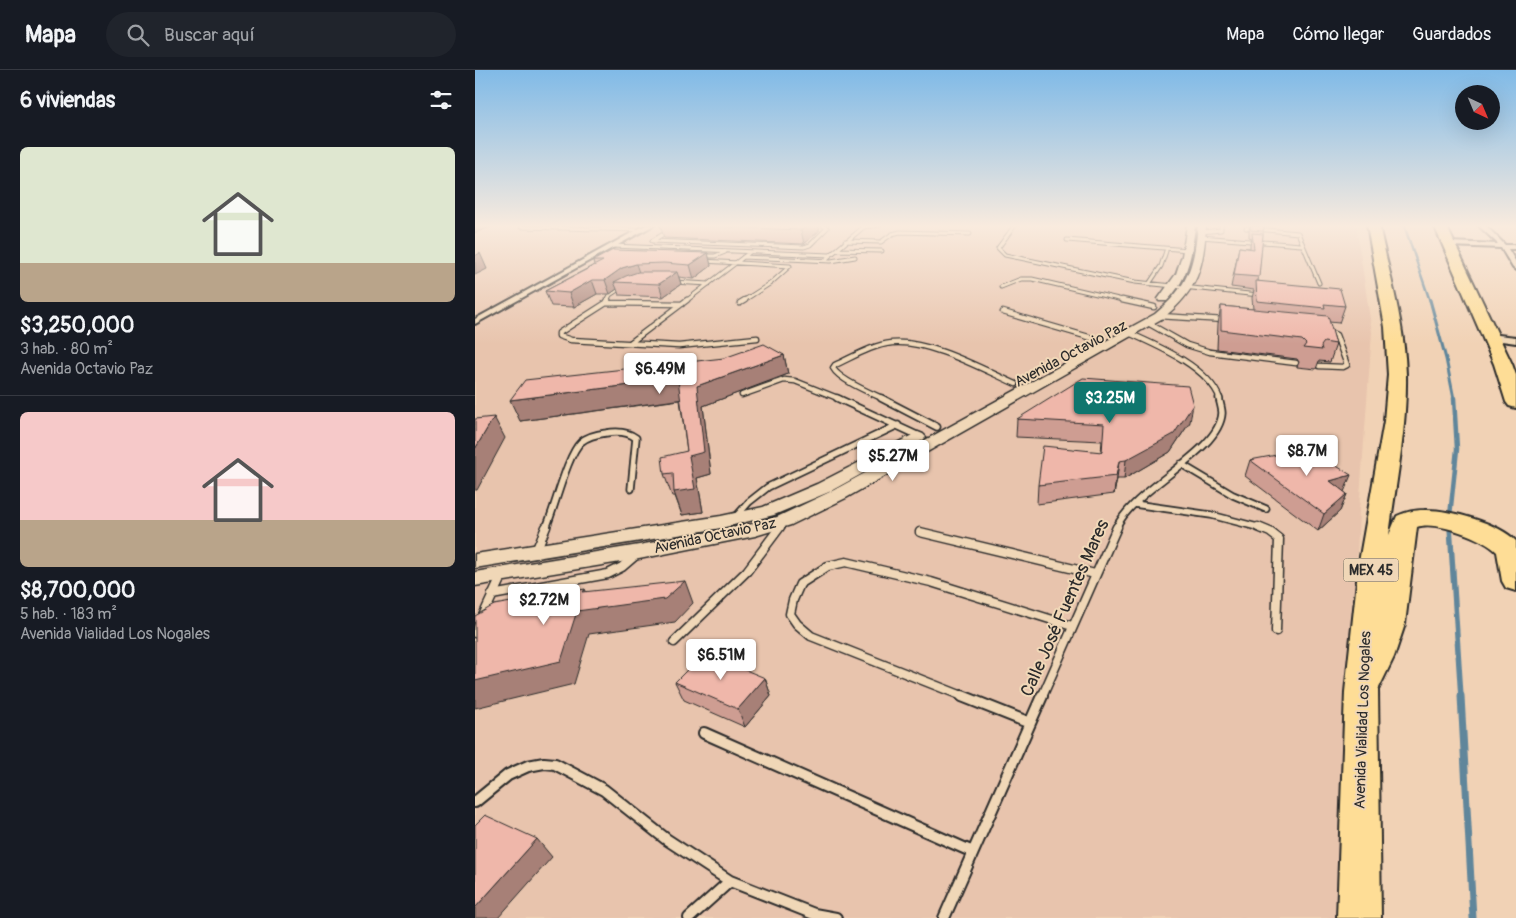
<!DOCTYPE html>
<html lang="es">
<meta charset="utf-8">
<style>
:root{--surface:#171b24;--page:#20242c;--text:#f1f3f6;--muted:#9ea1a6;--line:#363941;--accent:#0f766e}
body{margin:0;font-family:Pangolin,sans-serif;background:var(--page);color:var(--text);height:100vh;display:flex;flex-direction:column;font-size:19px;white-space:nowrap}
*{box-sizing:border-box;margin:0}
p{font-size:16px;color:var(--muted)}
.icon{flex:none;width:28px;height:28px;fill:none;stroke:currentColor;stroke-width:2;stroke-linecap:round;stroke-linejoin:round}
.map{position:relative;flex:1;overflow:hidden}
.sheet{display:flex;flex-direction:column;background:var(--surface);width:475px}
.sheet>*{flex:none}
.needle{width:32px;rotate:136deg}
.controls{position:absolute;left:980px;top:15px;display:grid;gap:10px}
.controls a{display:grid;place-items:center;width:45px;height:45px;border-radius:50%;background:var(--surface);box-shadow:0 5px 20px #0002;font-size:25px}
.price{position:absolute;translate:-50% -42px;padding:0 11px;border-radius:5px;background:#fff;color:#222;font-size:16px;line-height:32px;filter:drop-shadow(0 1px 2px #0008)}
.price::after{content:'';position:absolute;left:50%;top:30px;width:15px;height:11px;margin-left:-8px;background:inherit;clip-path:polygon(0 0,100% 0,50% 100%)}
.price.selected{background:var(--accent);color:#fff}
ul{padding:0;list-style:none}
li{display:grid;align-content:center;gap:10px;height:265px;padding:0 20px}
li+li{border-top:1px solid var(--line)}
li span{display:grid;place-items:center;height:155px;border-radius:8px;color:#555}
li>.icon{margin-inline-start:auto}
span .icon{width:90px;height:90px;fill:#fffc;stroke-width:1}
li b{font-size:21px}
h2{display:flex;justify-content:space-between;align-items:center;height:60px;padding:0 20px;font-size:21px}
header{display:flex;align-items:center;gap:30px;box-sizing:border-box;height:70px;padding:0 25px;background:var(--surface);border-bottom:1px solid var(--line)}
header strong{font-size:24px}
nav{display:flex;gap:28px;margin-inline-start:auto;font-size:18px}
.search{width:350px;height:45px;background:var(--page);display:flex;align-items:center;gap:12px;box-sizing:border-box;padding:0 18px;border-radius:28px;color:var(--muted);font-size:19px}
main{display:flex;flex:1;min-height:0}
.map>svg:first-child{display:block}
.built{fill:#e8c4ad}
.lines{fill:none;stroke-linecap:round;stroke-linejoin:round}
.stream-far4{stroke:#61869b;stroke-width:2.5}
.stream-far3{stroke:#61869b;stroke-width:3}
.stream-far2{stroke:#61869b;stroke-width:4.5}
.stream-far1{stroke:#61869b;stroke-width:5.5}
.stream{stroke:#61869b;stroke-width:7}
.lane-far4-casing{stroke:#2b2b2b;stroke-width:5}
.lane-far3-casing{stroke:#2b2b2b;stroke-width:7}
.lane-far2-casing{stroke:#2b2b2b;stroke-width:9}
.lane-far1-casing{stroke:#2b2b2b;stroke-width:11}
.lane-casing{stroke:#2b2b2b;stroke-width:14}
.street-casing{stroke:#2b2b2b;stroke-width:4}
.secondary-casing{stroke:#2b2b2b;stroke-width:3}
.highway-casing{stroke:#2b2b2b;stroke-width:4}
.lane-far4{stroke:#f0d7b7;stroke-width:3}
.lane-far3{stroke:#f0d7b7;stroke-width:4.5}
.lane-far2{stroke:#f0d7b7;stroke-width:5.5}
.lane-far1{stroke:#f0d7b7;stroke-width:8}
.lane{stroke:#f0d7b7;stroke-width:10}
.street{fill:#f0d7b7;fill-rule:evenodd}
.secondary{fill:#f0d7b7;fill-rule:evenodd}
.highway{fill:#fedd96;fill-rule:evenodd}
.wall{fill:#ce9d92;stroke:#2b2b2b}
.shaded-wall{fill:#a78077;stroke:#2b2b2b}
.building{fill:#efb7aa;stroke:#2b2b2b}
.labels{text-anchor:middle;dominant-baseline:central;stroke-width:4;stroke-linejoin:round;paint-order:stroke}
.shield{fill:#f0d7b7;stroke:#665f55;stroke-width:1}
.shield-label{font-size:14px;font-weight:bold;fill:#2b2b2b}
.street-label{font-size:15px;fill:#2b2b2b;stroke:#f0d7b7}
.near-street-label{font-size:18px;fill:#2b2b2b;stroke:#f0d7b7}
</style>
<header>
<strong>Mapa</strong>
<div class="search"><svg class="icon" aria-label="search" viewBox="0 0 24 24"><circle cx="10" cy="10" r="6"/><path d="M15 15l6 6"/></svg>Buscar aquí</div>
<nav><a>Mapa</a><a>Cómo llegar</a><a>Guardados</a></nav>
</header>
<main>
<section class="sheet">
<h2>6 viviendas<svg class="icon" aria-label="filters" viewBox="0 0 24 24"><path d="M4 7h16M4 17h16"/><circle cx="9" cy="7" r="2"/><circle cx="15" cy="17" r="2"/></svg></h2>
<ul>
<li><span style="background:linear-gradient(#dfe7d0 75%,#b9a48a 0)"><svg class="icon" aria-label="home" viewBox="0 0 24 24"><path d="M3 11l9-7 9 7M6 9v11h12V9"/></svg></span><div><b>$3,250,000</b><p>3 hab. · 80 m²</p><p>Avenida Octavio Paz</p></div></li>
<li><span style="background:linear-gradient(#f6c9c9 70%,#b9a48a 0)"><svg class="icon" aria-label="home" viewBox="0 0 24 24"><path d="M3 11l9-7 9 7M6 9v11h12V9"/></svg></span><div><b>$8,700,000</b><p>5 hab. · 183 m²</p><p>Avenida Vialidad Los Nogales</p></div></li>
</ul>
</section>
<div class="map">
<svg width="1041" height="848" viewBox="0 0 1041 848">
<rect width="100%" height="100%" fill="#f1d2b5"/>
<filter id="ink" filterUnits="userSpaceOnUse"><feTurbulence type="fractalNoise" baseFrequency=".02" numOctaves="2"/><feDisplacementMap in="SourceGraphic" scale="10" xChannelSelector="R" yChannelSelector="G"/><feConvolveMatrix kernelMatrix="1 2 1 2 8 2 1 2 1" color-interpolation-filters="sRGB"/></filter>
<g filter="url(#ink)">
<path class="built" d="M0 155H881L897 262 884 441 866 848H0Z"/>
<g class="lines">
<path class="stream-far4" d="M929 155 955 231"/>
<path class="stream-far3" d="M955 230 971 289 979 329"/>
<path class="stream-far2" d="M975 446 982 379 979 328
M975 454V458"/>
<path class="stream-far1" d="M975 457 986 627"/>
<path class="stream" d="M986 626 998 848"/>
<defs>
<path id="lane-far4" d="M540 155 523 178 530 185 660 212 784 225
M46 157 166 160
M389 157 405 155
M771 158 823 163 844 213
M195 160 177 171 329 177 335 175 352 158 347 155
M726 162 746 160V155
M726 167 826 175
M592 170 713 180
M370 171 406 172 417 164 425 162 495 164
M138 176 355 185
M361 180 407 181
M225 186H240L250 182
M268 187 356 191 380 187
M352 188 391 155
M228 191 315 196 296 213 268 231
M198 212 234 214
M674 214 686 196 691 181
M526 217 546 209H557L652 231
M132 231 135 225 149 216
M211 231 275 182"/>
<path id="lane-far3" d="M133 230 131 233 84 263V266L96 270 204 276 282 268
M647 230 679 237
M131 233 207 234
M265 233 270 230
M528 242 624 270
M684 246 750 250
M673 253 712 275 735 282 821 293
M645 259C676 273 733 295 745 329
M155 273 212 230
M844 296 868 297 872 295 861 265 852 261
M267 325 309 310 320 311 365 329
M409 329C396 323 364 310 358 298L360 295C378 287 397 275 417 273 453 269 509 300 541 314"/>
<path id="lane-far2" d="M362 328 444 366
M406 328 462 357
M706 394 758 425 791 439
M659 434 736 445 786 458
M259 449 274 432 293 417 423 355
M71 458C80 438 92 385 106 372 113 366 123 364 131 363 142 361 152 361 161 368L156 419
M304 458 308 452
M641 458C660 417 745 382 747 343 747 339 745 333 744 328"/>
<path id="lane-far1" d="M783 457 795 462 804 469 801 561
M445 462 620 504
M61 481 71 457
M17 525 133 504 147 497 161 485
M0 563 27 505
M199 572 272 501 305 457
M490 627 336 566 322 554 315 544 318 530 325 514 353 496 371 492 456 512 597 556
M567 627 642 457"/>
<path id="lane" d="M487 626 555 653
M229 663 498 782
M0 732 33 705 53 696 69 693 80 694 129 720 191 769 255 811 339 844 361 848
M214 848 255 811
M469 848 567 626"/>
<path id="street" d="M171 155H179L0 254V249Z
M1003 155H1010L1030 175H1041V179H1033L1041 192V200L1038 198 1026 178 974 176 971 174 974 172 1023 174Z
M1015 264 1041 267V273L1012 269V265Z"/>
<path id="secondary" d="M712 155H720C717 185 713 209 692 231H684L683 229 701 204 707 186Z
M723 155H731C729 198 722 221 688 248L371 428 316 455 280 466 164 489 0 516V502L164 475 278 454 302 447 359 420 680 244C713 217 719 196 723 155Z
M443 362 448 364 451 367 448 370 354 422 299 445 246 458 0 498V484L246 446 288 437 342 414Z"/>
<path id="highway" d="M892 155H904C914 204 930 255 931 305 932 358 921 412 914 465L922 446C931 442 939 440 949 440 973 439 1024 453 1041 471V521L1031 518 1027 511 1022 482C1009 468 960 450 942 457L930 554 919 587 903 620 906 848H862L870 622 884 492 909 351 913 305 910 257Z
M959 155H971L1037 294 1041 305V338L1034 336 1031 332 1019 294Z"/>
</defs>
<use href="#lane-far4" class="lane-far4-casing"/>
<use href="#lane-far3" class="lane-far3-casing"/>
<use href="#lane-far2" class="lane-far2-casing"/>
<use href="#lane-far1" class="lane-far1-casing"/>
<use href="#lane" class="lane-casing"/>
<use href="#street" class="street-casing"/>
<use href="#secondary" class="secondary-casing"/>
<use href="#highway" class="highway-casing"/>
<use href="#lane-far4" class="lane-far4"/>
<use href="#lane-far3" class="lane-far3"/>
<use href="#lane-far2" class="lane-far2"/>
<use href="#lane-far1" class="lane-far1"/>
<use href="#lane" class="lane"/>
<use href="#street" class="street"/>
<use href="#secondary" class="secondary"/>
<use href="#highway" class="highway"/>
</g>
<path class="wall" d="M185 155H344V161L329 174 189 168Z
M775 155 789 156 783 211 870 236 864 253 854 252 861 274 855 292 844 291 841 299 822 297 824 292 822 289 742 279 743 254 746 236 778 239 777 228 779 220 756 217 764 177 775 178V174L777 168 774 167V162Z
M233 183 236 196 219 209 204 207 206 214 188 227 144 225 142 219 135 224H122L99 237 76 236 70 221 119 195 118 191Z
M309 285 313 304 228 336 236 404 222 408 228 442 207 445 200 426H197L189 404 212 381 205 330 45 351Z
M542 349 715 352 695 382 649 409H642L639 424 562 434 563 415 626 382 627 371 541 367Z
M775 390 869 422 872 424 865 441 843 461 770 406Z
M290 608 296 626 270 657 209 630 200 612Z"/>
<path class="shaded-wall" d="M0 155H20L0 163Z
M333 155H344V161L329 174 326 160Z
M5 183 12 199 0 205V186Z
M233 183 236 196 219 209 215 195Z
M161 194 166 208 139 212 142 219 135 224 130 210 147 198Z
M202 202 206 214 188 227 184 214Z
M117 210 122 224 99 237 94 223Z
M309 285 313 304 228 336 236 404 222 408 228 442 207 445 199 422 214 386 222 316Z
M203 309 209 329 45 351 35 330Z
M718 335 715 352 695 382 649 409 651 390Z
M19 347 30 368 2 420H0V379Z
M644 391 642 409 639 424 641 406Z
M876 405 869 422 855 411Z
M872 424 865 441 843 461 849 444Z
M210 511 218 533 200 552 114 564 99 614 0 638V611L108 522 110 519 120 539Z
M290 608 296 626 270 657 263 639Z
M62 769 77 787 23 848H0V838Z"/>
<path class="building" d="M199 155H333L326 160Z
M775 155 789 156 788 161 776 160Z
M777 163 788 164 784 207 759 205 764 177 779 179Z
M138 180 233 183 215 195 189 193 161 194 147 198 130 210H117L94 223 70 221 128 191H118Z
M163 202H202L184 214 139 212 151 206Z
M781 211 865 219 870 236 849 234 850 238 782 231Z
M746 236 853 246 861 274 849 272 846 276 847 280 828 278 831 274 827 270 746 260Z
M289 274 309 285 222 316 229 382 214 386 220 419 199 422 198 403 189 404 187 387 212 381 203 309 35 330 50 310 249 288Z
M608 308 713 316 718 335 699 364 651 390 644 391 641 406 563 415 568 376 627 382 629 354 542 349Z
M19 347 0 379V349Z
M834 379 876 405 855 411 872 424 849 444 775 390Z
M210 511 190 529 102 541 86 591 0 611V546L19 535 110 519 108 522Z
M229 583 290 608 263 639 200 612Z
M10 745 62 769 0 838V755Z"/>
</g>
<linearGradient id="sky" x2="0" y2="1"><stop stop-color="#80bae7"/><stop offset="0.57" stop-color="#f9ebde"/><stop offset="1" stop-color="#f9ebde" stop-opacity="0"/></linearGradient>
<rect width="1041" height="274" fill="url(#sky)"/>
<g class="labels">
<rect class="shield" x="868.5" y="488.5" width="55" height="23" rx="4"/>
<g class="shield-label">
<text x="896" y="500">MEX 45</text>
</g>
<g class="street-label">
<text transform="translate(596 284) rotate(-28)">Avenida Octavio Paz</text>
<text transform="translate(240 466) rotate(-12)">Avenida Octavio Paz</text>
<text transform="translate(888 650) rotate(-88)">Avenida Vialidad Los Nogales</text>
</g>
<g class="near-street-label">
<text transform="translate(590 538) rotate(-66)">Calle José Fuentes Mares</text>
</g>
</g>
</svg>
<div class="controls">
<a><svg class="needle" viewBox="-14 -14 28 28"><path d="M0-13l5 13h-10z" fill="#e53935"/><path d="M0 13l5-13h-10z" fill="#9ea1a6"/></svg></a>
</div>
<b class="price" style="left:185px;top:325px">$6.49M</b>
<b class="price selected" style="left:635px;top:354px">$3.25M</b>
<b class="price" style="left:832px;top:407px">$8.7M</b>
<b class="price" style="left:418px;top:412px">$5.27M</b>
<b class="price" style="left:69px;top:556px">$2.72M</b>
<b class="price" style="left:246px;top:611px">$6.51M</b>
</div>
</main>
